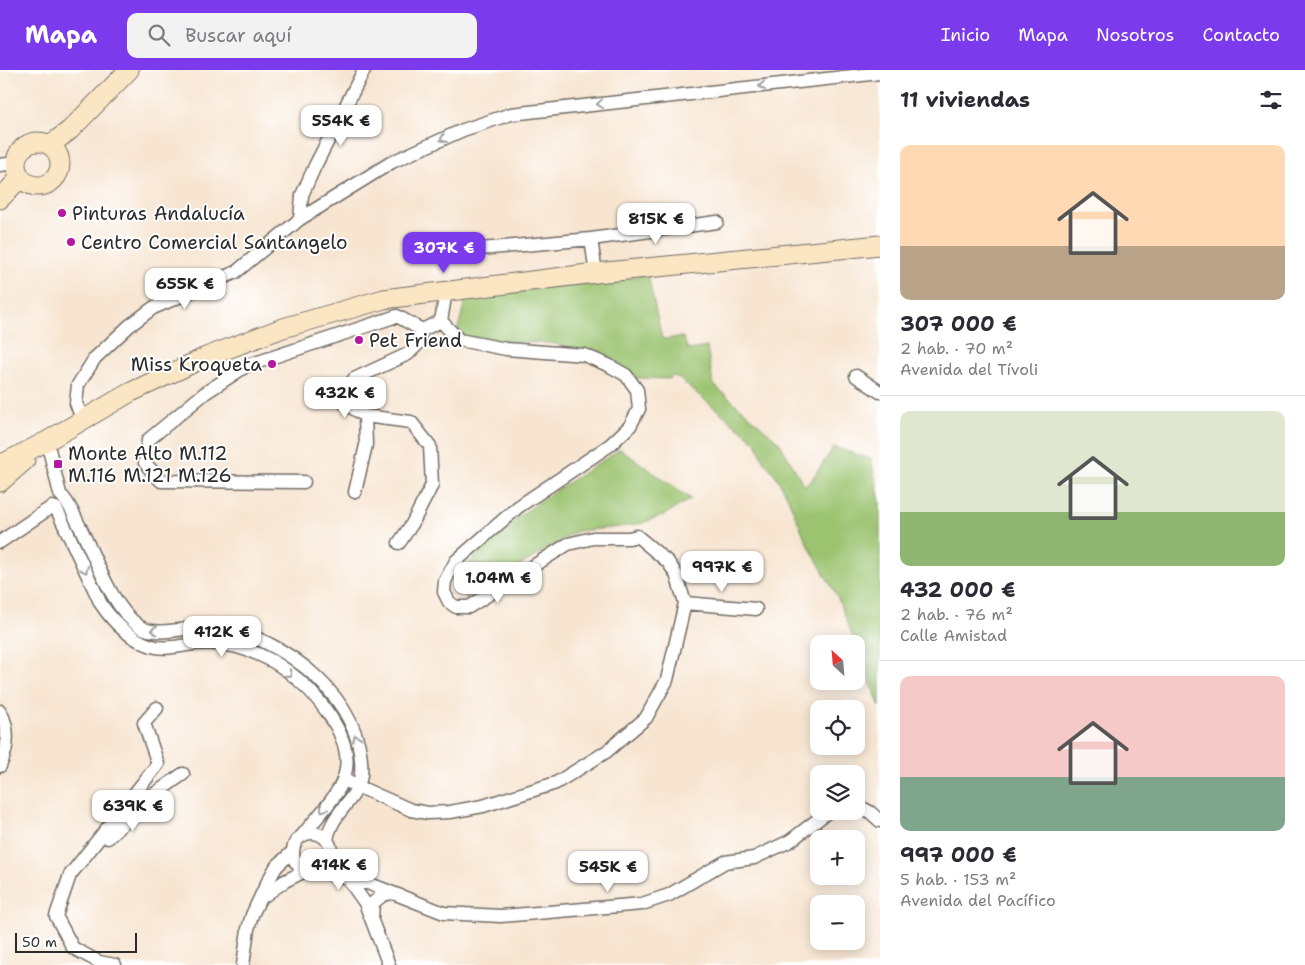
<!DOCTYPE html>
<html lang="es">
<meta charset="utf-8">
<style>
:root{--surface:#fff;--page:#f2f2f3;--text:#2b2b33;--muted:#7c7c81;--line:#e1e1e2;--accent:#7c3aed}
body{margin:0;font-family:"Shantell Sans",sans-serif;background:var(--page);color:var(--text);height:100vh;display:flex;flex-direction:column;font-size:19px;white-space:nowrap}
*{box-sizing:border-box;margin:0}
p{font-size:16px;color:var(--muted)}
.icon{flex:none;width:28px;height:28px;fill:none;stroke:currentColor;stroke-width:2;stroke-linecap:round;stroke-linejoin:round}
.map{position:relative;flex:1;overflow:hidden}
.drawer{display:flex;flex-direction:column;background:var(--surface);width:425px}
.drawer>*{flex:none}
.needle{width:32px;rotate:334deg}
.fabs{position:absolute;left:810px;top:565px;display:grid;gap:10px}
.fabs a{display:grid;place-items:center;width:55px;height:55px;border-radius:10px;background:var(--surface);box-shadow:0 2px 12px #0003;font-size:25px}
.scale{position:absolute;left:15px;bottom:12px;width:122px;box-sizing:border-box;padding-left:5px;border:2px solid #2b2b2b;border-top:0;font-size:14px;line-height:18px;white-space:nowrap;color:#2b2b2b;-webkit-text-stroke:4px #fff;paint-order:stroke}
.price{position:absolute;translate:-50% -42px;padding:0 11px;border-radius:10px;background:#fff;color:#222;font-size:16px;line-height:32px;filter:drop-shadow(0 1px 2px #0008)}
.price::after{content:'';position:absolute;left:50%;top:30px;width:15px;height:11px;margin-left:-8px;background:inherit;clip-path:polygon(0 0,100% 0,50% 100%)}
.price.active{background:var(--accent);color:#fff}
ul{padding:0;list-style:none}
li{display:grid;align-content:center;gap:10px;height:265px;padding:0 20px}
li+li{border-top:1px solid var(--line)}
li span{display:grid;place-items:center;height:155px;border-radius:10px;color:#555}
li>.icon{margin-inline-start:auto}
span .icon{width:90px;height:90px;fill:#fffc;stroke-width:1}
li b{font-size:21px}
h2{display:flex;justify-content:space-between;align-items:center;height:60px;padding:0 20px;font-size:21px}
header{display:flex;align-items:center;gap:30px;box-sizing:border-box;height:70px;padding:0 25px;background:var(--accent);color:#fff}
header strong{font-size:24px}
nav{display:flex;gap:28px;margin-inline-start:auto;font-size:18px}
.search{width:350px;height:45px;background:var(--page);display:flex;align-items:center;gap:12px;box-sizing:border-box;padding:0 18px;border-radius:10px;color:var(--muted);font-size:19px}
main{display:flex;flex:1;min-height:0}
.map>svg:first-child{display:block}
.green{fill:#9bc36f;stroke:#63774d}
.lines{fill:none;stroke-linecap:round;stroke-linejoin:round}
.street-casing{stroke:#726c65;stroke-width:15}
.secondary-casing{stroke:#726c65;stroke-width:21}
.street{stroke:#fff;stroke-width:12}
.secondary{stroke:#fbe6c4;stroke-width:19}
.oneway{stroke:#a0a0a0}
.poi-dot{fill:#b5179e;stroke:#fff;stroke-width:2}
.labels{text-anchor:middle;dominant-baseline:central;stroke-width:4;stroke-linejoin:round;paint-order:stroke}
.poi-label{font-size:19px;fill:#2b2b2b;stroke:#fff;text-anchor:start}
</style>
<header>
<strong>Mapa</strong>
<div class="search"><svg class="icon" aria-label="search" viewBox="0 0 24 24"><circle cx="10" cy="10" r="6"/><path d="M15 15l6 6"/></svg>Buscar aquí</div>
<nav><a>Inicio</a><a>Mapa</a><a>Nosotros</a><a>Contacto</a></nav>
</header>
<main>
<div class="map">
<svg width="880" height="895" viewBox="0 0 880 895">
<rect width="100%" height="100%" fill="#fff"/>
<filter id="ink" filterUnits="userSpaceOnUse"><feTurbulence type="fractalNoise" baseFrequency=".02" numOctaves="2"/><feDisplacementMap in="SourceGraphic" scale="10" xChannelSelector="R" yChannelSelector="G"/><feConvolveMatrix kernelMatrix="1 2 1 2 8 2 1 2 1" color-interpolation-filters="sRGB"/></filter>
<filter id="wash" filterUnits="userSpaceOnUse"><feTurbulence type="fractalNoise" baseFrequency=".0096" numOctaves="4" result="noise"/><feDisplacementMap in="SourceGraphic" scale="20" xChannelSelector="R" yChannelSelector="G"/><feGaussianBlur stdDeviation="1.12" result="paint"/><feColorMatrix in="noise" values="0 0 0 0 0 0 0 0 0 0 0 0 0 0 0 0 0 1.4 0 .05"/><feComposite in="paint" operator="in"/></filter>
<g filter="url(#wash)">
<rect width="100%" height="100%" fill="#f7e5d1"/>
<path class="green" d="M648 205 662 269 683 267 688 280 707 277 713 314 779 372 804 415 810 412 834 377 871 389 880 431V637L837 526 807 473 787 426 776 406 763 390 756 372 677 307 672 306 669 309 636 308 626 298 590 282 550 273 500 271 461 267 457 262 466 227Z
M620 379 691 429 664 445 639 454 611 458 577 461 531 489 486 514 467 528 455 513C492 454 563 418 620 379Z"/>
</g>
<g filter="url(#ink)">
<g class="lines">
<defs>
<path id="street" d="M0 95 16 93
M300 149 302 125 315 96 364 0
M591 169 717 152
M437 183 591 169 596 203
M856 306 880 322
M82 349 76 333 78 315 83 307 95 288 129 256 153 238 236 202 300 149 392 92 463 60 511 44 880 3
M47 371 60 424C69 432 73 443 78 453 94 483 111 537 139 556 157 569 196 554 217 557 283 566 367 631 361 705 358 730 330 743 327 771
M304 412 161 411 145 393 148 370 205 323 246 296 397 246 422 260
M355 422 366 375 365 346
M0 472 44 442 52 437 56 438 101 534C113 552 130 569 152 576 164 580 181 576 193 574 204 573 216 573 227 575 247 578 270 588 286 600 314 620 355 667 345 704 340 725 315 749 302 766
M399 473 412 454 432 415 430 376 411 352 365 346 343 332 345 323 354 309 408 284 418 274 422 260 441 251
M685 533 756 539
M0 641C10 659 8 678 0 696
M342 712H348L411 740 428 743 450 742 483 736 556 713 606 682 646 648 667 610 685 533 676 504 668 492 637 466 629 468H593L568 474 469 537H456L449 532 444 522 445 511 456 491 518 437 610 375 630 356 639 339 637 320 626 305 608 295 584 285 506 279 459 270 441 251 446 221
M856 735 870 742 880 751
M293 782a19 19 0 1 1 38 0a19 19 0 1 1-38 0Z
M108 768 149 728 183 704
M331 781 342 793 366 811
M316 800 370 814 444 843 501 846 642 834 669 825 725 792 754 788 790 771 829 741
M348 809 365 833 389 895
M261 828 285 811 307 800
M372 849 373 833 383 825 392 823
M115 895 99 892 73 878 56 846 70 805 158 694 144 653 157 638
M243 895 248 859 252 845 266 815 276 797 293 781"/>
<path id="secondary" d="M16 94a22 22 0 1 1 44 0a22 22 0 1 1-44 0Z
M50 75 70 60 129 0
M0 129 20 108
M0 395 47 371 129 323 206 287 283 258 384 229 596 203 880 175
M0 412 25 390"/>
</defs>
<use href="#street" class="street-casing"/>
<use href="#secondary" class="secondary-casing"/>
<use href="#street" class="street"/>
<use href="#secondary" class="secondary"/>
</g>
<defs><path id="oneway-chevron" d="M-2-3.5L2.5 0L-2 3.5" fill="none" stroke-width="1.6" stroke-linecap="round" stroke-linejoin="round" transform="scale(1.25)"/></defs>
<g class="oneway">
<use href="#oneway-chevron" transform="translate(762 16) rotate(174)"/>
<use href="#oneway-chevron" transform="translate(600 34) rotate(174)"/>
<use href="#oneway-chevron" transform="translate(443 69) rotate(156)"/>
<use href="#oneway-chevron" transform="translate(85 500) rotate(66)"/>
<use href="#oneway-chevron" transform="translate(154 560) rotate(-175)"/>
<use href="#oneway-chevron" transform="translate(289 604) rotate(39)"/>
<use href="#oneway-chevron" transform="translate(356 668) rotate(-109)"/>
<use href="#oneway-chevron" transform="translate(323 739) rotate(127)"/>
</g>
</g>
<g class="poi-dot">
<circle cx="62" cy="143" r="5"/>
<circle cx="71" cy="172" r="5"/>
<circle cx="359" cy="270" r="5"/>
<circle cx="272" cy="294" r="5"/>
<rect x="53" y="389" width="10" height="10" rx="2.5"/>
</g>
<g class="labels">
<g class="poi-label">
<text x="72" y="143">Pinturas Andalucía</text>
<text x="81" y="172">Centro Comercial Santangelo</text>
<text x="369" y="270">Pet Friend</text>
<text x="262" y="294" text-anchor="end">Miss Kroqueta</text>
<text x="68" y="383">Monte Alto M.112<tspan x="68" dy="22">M.116 M.121 M.126</tspan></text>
</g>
</g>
</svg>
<div class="fabs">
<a><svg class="needle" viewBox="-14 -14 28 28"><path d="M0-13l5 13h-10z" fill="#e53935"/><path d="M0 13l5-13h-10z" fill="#7c7c81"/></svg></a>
<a><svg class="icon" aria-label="locate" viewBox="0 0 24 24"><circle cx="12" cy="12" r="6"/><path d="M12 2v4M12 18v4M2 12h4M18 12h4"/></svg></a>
<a><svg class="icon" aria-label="layers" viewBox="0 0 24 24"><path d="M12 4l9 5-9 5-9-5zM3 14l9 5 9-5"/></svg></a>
<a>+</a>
<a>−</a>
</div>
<div class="scale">50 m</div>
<b class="price" style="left:341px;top:77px">554K €</b>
<b class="price" style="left:656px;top:175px">815K €</b>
<b class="price active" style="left:444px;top:204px">307K €</b>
<b class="price" style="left:185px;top:240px">655K €</b>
<b class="price" style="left:345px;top:349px">432K €</b>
<b class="price" style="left:722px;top:523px">997K €</b>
<b class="price" style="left:498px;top:534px">1.04M €</b>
<b class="price" style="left:222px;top:588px">412K €</b>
<b class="price" style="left:133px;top:762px">639K €</b>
<b class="price" style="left:339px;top:821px">414K €</b>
<b class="price" style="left:608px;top:823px">545K €</b>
</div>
<section class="drawer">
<h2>11 viviendas<svg class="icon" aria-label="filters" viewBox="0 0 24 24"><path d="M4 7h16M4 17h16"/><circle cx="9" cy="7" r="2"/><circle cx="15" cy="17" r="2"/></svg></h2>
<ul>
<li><span style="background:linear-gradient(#ffd9b3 65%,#b9a48a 0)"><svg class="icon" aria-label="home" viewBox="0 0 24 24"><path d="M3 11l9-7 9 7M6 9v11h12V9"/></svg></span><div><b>307 000 €</b><p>2 hab. · 70 m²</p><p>Avenida del Tívoli</p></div></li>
<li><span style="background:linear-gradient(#dfe7d0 65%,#8fb573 0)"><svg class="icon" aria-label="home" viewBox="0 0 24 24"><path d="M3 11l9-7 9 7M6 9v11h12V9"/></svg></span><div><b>432 000 €</b><p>2 hab. · 76 m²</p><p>Calle Amistad</p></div></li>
<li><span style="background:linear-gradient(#f6c9c9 65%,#7fa58c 0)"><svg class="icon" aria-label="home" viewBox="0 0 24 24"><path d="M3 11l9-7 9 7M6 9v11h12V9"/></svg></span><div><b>997 000 €</b><p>5 hab. · 153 m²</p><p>Avenida del Pacífico</p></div></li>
</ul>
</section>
</main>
